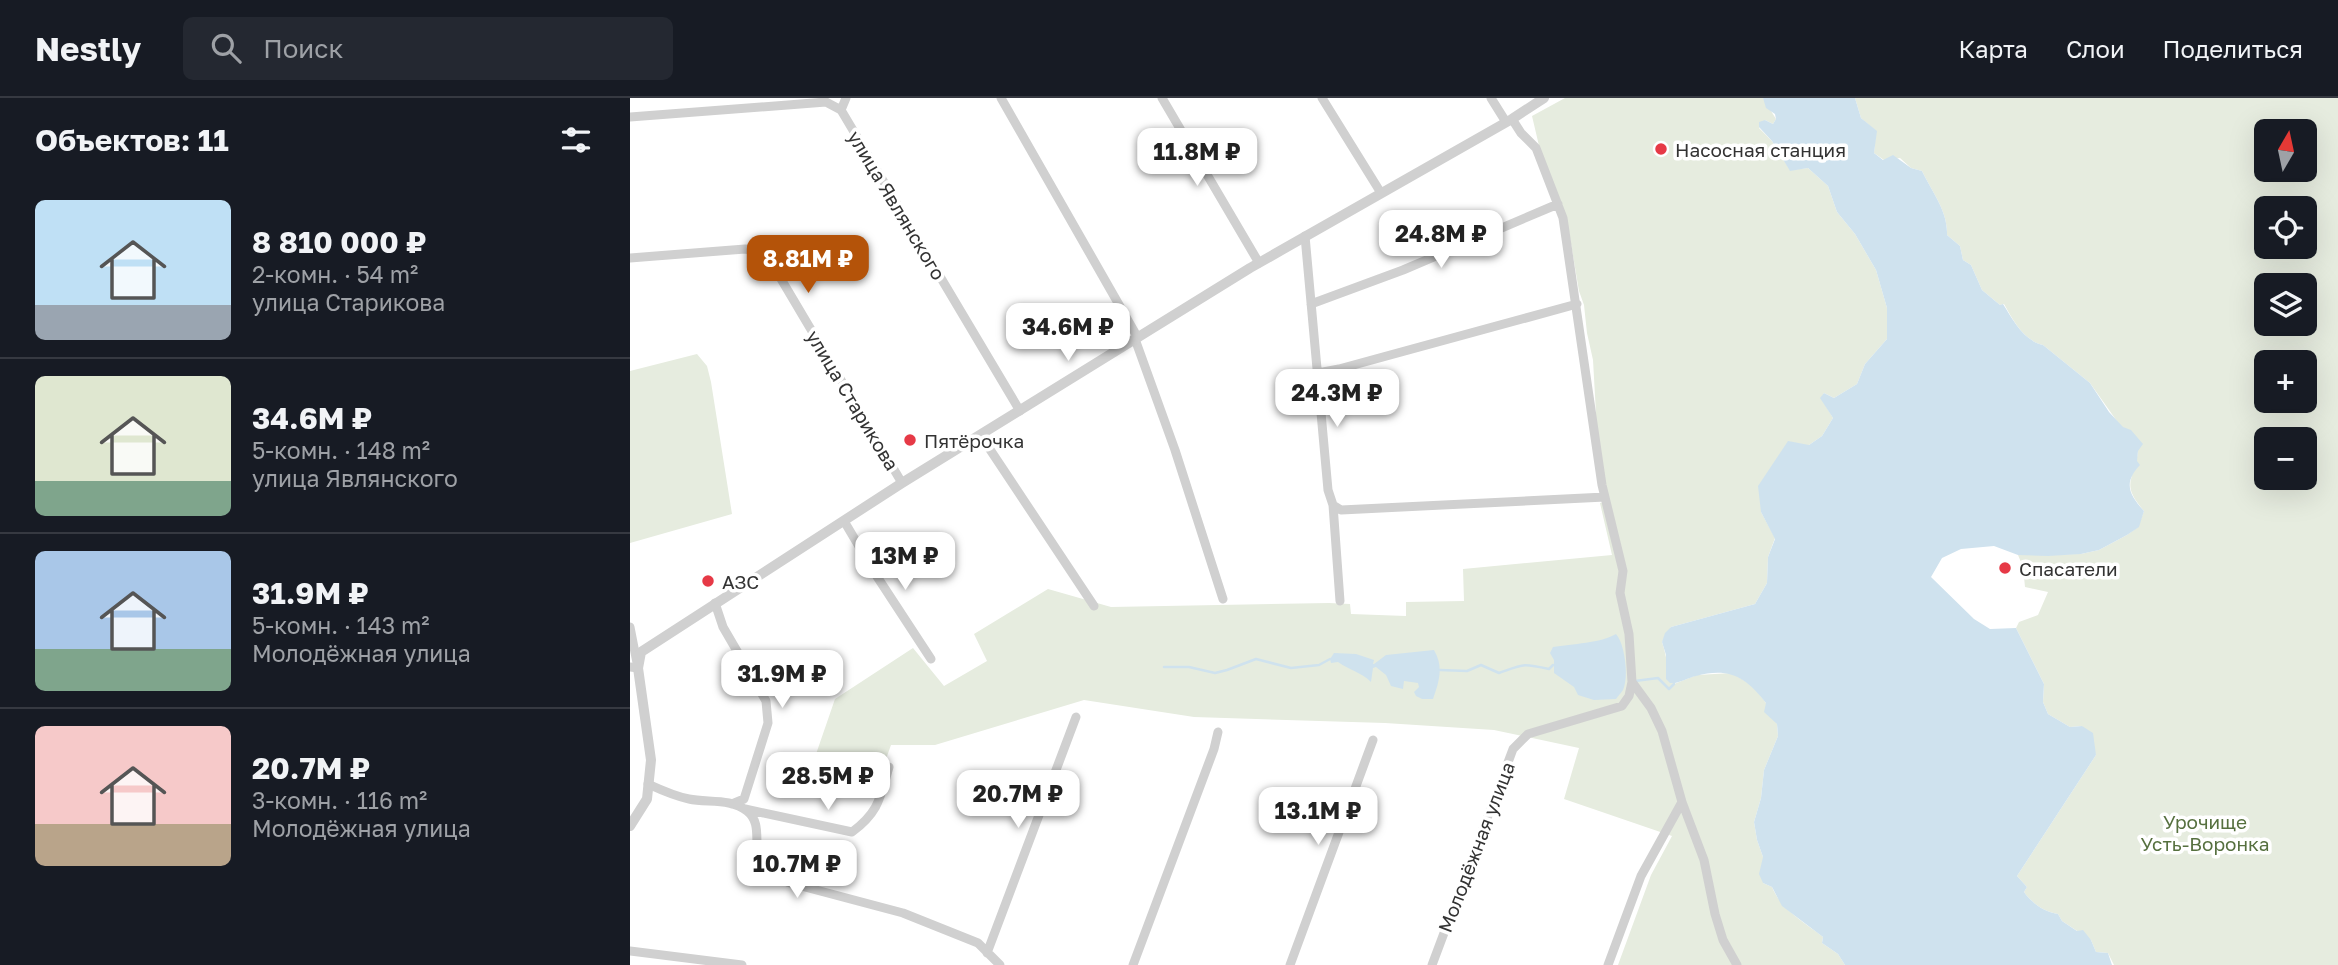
<!DOCTYPE html>
<html lang="ru">
<meta charset="utf-8">
<style>
:root{--surface:#171b24;--page:#242831;--text:#f1f3f6;--muted:#9ea1a6;--line:#363941;--accent:#b45309}
body{margin:0;font-family:"Golos Text",sans-serif;background:var(--page);color:var(--text);height:100vh;display:flex;flex-direction:column;font-size:26px;white-space:nowrap}
*{box-sizing:border-box;margin:0}
p{font-size:23px;color:var(--muted)}
.icon{flex:none;width:38px;height:38px;fill:none;stroke:currentColor;stroke-width:2;stroke-linecap:round;stroke-linejoin:round}
.map{position:relative;flex:1;overflow:hidden}
.details{display:flex;flex-direction:column;background:var(--surface);width:630px}
.details>*{flex:none}
.needle{width:46px;rotate:9deg}
.buttons{position:absolute;left:1624px;top:21px;display:grid;gap:14px}
.buttons a{display:grid;place-items:center;width:63px;height:63px;border-radius:10px;background:var(--surface);box-shadow:0 7px 28px #0002;font-size:35px}
.price{position:absolute;translate:-50% -60px;padding:0 16px;border-radius:14px;background:#fff;color:#222;font-size:23px;line-height:46px;filter:drop-shadow(0 2px 4px #0008)}
.price::after{content:'';position:absolute;left:50%;top:42px;width:21px;height:16px;margin-left:-10px;background:inherit;clip-path:polygon(0 0,100% 0,50% 100%)}
.price.on{background:var(--accent);color:#fff}
ul{padding:0;list-style:none}
li{display:flex;align-items:center;gap:21px;height:175px;padding:0 35px}
li+li{border-top:2px solid var(--line)}
li span{display:grid;place-items:center;flex:none;width:196px;height:140px;border-radius:10px;color:#555}
li>.icon{margin-inline-start:auto}
span .icon{width:84px;height:84px;fill:#fffc;stroke-width:1}
li b{font-size:30px}
h2{display:flex;justify-content:space-between;align-items:center;height:84px;padding:0 35px;font-size:30px}
header{display:flex;align-items:center;gap:42px;box-sizing:border-box;height:98px;padding:0 35px;background:var(--surface);border-bottom:2px solid var(--line)}
header strong{font-size:33px}
nav{display:flex;gap:38px;margin-inline-start:auto;font-size:24px}
.search{width:490px;height:63px;background:var(--page);display:flex;align-items:center;gap:18px;box-sizing:border-box;padding:0 24px;border-radius:10px;color:var(--muted);font-size:26px}
main{display:flex;flex:1;min-height:0}
.map>svg:first-child{display:block}
.green{fill:#e6ecdf;fill-rule:evenodd}
.water{fill:#cfe2ee}
.lines{fill:none;stroke-linecap:round;stroke-linejoin:round}
.stream{stroke:#cfe2ee;stroke-width:2.5}
.minor{stroke:#d0d0d0;stroke-width:9}
.tertiary{stroke:#d0d0d0;stroke-width:10}
.poi-dot{fill:#e63946;stroke:#fff;stroke-width:2.5}
.labels{text-anchor:middle;dominant-baseline:central;stroke-width:7;stroke-linejoin:round;paint-order:stroke}
.poi-label{font-size:19px;fill:#333;stroke:#fff;text-anchor:start}
.street-label{font-size:19px;fill:#333;stroke:#fff}
.park-label{font-size:19px;fill:#56703f;stroke:#fff}
</style>
<header>
<strong>Nestly</strong>
<div class="search"><svg class="icon" aria-label="search" viewBox="0 0 24 24"><circle cx="10" cy="10" r="6"/><path d="M15 15l6 6"/></svg>Поиск</div>
<nav><a>Карта</a><a>Слои</a><a>Поделиться</a></nav>
</header>
<main>
<section class="details">
<h2>Объектов: 11<svg class="icon" aria-label="filters" viewBox="0 0 24 24"><path d="M4 7h16M4 17h16"/><circle cx="9" cy="7" r="2"/><circle cx="15" cy="17" r="2"/></svg></h2>
<ul>
<li><span style="background:linear-gradient(#bfe0f5 75%,#9aa5b1 0)"><svg class="icon" aria-label="home" viewBox="0 0 24 24"><path d="M3 11l9-7 9 7M6 9v11h12V9"/></svg></span><div><b>8 810 000 ₽</b><p>2-комн. · 54 m²</p><p>улица Старикова</p></div></li>
<li><span style="background:linear-gradient(#dfe7d0 75%,#7fa58c 0)"><svg class="icon" aria-label="home" viewBox="0 0 24 24"><path d="M3 11l9-7 9 7M6 9v11h12V9"/></svg></span><div><b>34.6M ₽</b><p>5-комн. · 148 m²</p><p>улица Являнского</p></div></li>
<li><span style="background:linear-gradient(#a9c7e8 70%,#7fa58c 0)"><svg class="icon" aria-label="home" viewBox="0 0 24 24"><path d="M3 11l9-7 9 7M6 9v11h12V9"/></svg></span><div><b>31.9M ₽</b><p>5-комн. · 143 m²</p><p>Молодёжная улица</p></div></li>
<li><span style="background:linear-gradient(#f6c9c9 70%,#b9a48a 0)"><svg class="icon" aria-label="home" viewBox="0 0 24 24"><path d="M3 11l9-7 9 7M6 9v11h12V9"/></svg></span><div><b>20.7M ₽</b><p>3-комн. · 116 m²</p><p>Молодёжная улица</p></div></li>
</ul>
</section>
<div class="map">
<svg width="1708" height="867" viewBox="0 0 1708 867">
<rect width="100%" height="100%" fill="#fff"/>
<path class="green" d="M935 0H1133L1146 21 1143 26 1135 22 1129 30 1142 43 1160 72 1178 70 1198 88 1207 114 1225 136 1246 172 1257 210V241L1235 266 1227 286 1204 300 1194 295 1191 300 1203 320 1192 338 1179 347 1131 414 1145 440 1138 459 1137 485 1125 506 1041 529 1032 544C1037 559 1037 570 1044 586L1067 577 1102 575 1123 588 1136 605 1147 626 1148 638 1134 672 1131 700 1124 724 1127 742 1133 759V785L1142 789C1152 813 1174 824 1193 839L1192 845 1208 856 1215 867H988L1021 777 1042 738 934 701 949 650 864 632 755 625 564 619 454 602 305 647H261L250 678 185 659 205 601 283 550 314 588 357 563 344 536 418 491 481 509 699 505 720 506 721 516 776 518V504L834 503 833 471 982 457 970 405 979 403 964 330 966 315 963 262 957 235 954 207 949 193 939 134 910 52 902 18Z
M1225 0H1708V867H1484L1478 855 1466 854 1461 842 1432 823 1428 816C1414 814 1402 805 1394 794L1397 789 1387 778 1466 657 1452 628 1440 629 1418 616 1413 604 1414 586 1386 530 1389 524 1408 517 1418 494 1395 489 1393 469 1388 457 1451 456 1469 452 1497 437 1508 429 1514 413C1490 385 1504 384 1508 353L1460 285 1413 247C1394 243 1383 222 1374 206L1370 207 1352 192 1341 167 1333 162 1330 148 1317 137C1318 113 1302 94 1292 73L1281 70 1270 60 1254 62 1244 55 1246 33 1231 20ZM1636 33H1675V72H1636ZM1636 110H1675V149H1636ZM1636 187H1675V226H1636ZM1636 264H1675V303H1636ZM1636 341H1675V380H1636Z
M67 256 77 268 81 284 102 416 0 445V273Z"/>
<path class="water" d="M1133 0H1225L1231 20 1247 33 1244 55 1253 62 1263 57 1281 70 1292 73C1302 94 1318 113 1317 137L1330 148 1333 162 1341 167 1352 192 1370 207 1373 206C1383 222 1394 243 1413 247L1460 285 1479 314 1493 329 1501 332 1513 346 1508 353 1507 363 1510 367C1493 385 1499 396 1514 413L1509 429 1497 437 1469 452 1451 456 1418 458 1388 457 1364 448 1331 451 1312 460 1301 479 1344 521 1360 531 1386 530 1414 586 1413 604 1418 616 1440 629 1452 628 1463 635 1466 657 1387 778 1397 789 1394 794C1402 805 1414 814 1428 816L1432 823 1447 833 1453 832 1461 842 1466 854 1478 855 1482 867H1215L1208 856 1192 845 1193 839 1152 808 1142 789 1133 785 1129 776 1133 759 1127 742 1124 724 1131 700 1134 672 1148 638 1147 626 1134 614 1136 605C1116 579 1099 569 1066 578 1057 580 1049 586 1040 585L1036 581V557L1032 544 1035 535 1041 529 1125 506 1137 485 1138 459 1145 441 1131 414 1128 388 1158 343 1179 347 1192 338 1203 320 1190 300 1194 295 1204 300 1227 286 1235 266 1257 241V210L1246 172 1225 136 1207 114 1198 88 1178 70 1160 73 1142 43 1129 29V24L1135 22 1143 26 1146 21 1145 16 1136 10Z
M986 536C995 546 999 579 993 592 991 595 988 598 986 601L964 602 948 597 944 589 924 575V562L920 555 923 549C942 546 971 545 986 536Z
M804 552C814 569 809 584 803 601H792L786 598 784 594 789 589 788 585 774 583 773 591 761 588 756 577 746 569 743 570 741 584C731 574 719 572 708 564L701 565 700 561 704 555 726 556 744 562 743 566H744L756 557Z"/>
<g class="lines">
<path class="stream" d="M534 569H559L585 575 597 572 626 561 661 570 689 567 700 561
M810 572 837 573 851 567 869 575C894 566 892 565 919 571L923 567
M1005 583 1028 580 1039 591 1044 586"/>
<path class="minor" d="M371 0 508 240
M532 0 629 165
M692 0 751 95
M861 0 876 24
M211 12 216 0
M0 19 196 4 211 12 390 313
M882 21 891 35 906 50 933 120 972 387 993 473 990 495 999 536 1002 584 1021 610 1032 633 1052 704 1011 778 978 867
M675 138 698 392 703 407 710 503
M0 160 115 151 127 153 138 159 272 385
M681 206 773 172 928 106
M505 241 545 352 593 501
M688 275 709 271 947 206
M351 338 464 508
M703 407 711 412 975 399
M214 423 246 477 301 561
M85 505 93 529 136 603 138 625 114 701 102 706
M0 529 8 570 0 569
M18 686C31 692 44 698 59 701 77 705 101 700 117 713 135 727 120 752 133 768 139 777 151 781 160 785L273 815 348 845 370 867
M1052 704 1074 762 1085 816 1093 842 1107 867
M115 711 222 734C249 714 250 700 259 669
M0 853 112 867
M357 855 446 619
M503 867 584 651 588 634
M660 867 743 642
M802 867 883 651 898 636 992 608 999 598 1002 584"/>
<path class="tertiary" d="M0 728 17 701 21 662 8 570 11 554 272 385 620 170 882 21 914 0"/>
</g>
<g class="poi-dot">
<circle cx="1031" cy="51" r="7"/>
<circle cx="280" cy="342" r="7"/>
<circle cx="1375" cy="470" r="7"/>
<circle cx="78" cy="483" r="7"/>
</g>
<g class="labels">
<g class="poi-label">
<text x="1045" y="51">Насосная станция</text>
<text x="294" y="342">Пятёрочка</text>
<text x="1389" y="470">Спасатели</text>
<text x="92" y="483">АЗС</text>
</g>
<g class="street-label">
<text transform="translate(267 107) rotate(59)">улица Являнского</text>
<text transform="translate(223 302) rotate(59)">улица Старикова</text>
<text transform="translate(846 749) rotate(-69)">Молодёжная улица</text>
</g>
<g class="park-label">
<text x="1575" y="723">Урочище<tspan x="1575" dy="22">Усть-Воронка</tspan></text>
</g>
</g>
</svg>
<div class="buttons">
<a><svg class="needle" viewBox="-14 -14 28 28"><path d="M0-13l5 13h-10z" fill="#e53935"/><path d="M0 13l5-13h-10z" fill="#9ea1a6"/></svg></a>
<a><svg class="icon" aria-label="locate" viewBox="0 0 24 24"><circle cx="12" cy="12" r="6"/><path d="M12 2v4M12 18v4M2 12h4M18 12h4"/></svg></a>
<a><svg class="icon" aria-label="layers" viewBox="0 0 24 24"><path d="M12 4l9 5-9 5-9-5zM3 14l9 5 9-5"/></svg></a>
<a>+</a>
<a>−</a>
</div>
<b class="price" style="left:567px;top:90px">11.8M ₽</b>
<b class="price" style="left:811px;top:172px">24.8M ₽</b>
<b class="price on" style="left:178px;top:197px">8.81M ₽</b>
<b class="price" style="left:438px;top:265px">34.6M ₽</b>
<b class="price" style="left:707px;top:331px">24.3M ₽</b>
<b class="price" style="left:275px;top:494px">13M ₽</b>
<b class="price" style="left:152px;top:612px">31.9M ₽</b>
<b class="price" style="left:198px;top:714px">28.5M ₽</b>
<b class="price" style="left:388px;top:732px">20.7M ₽</b>
<b class="price" style="left:688px;top:749px">13.1M ₽</b>
<b class="price" style="left:167px;top:802px">10.7M ₽</b>
</div>
</main>
